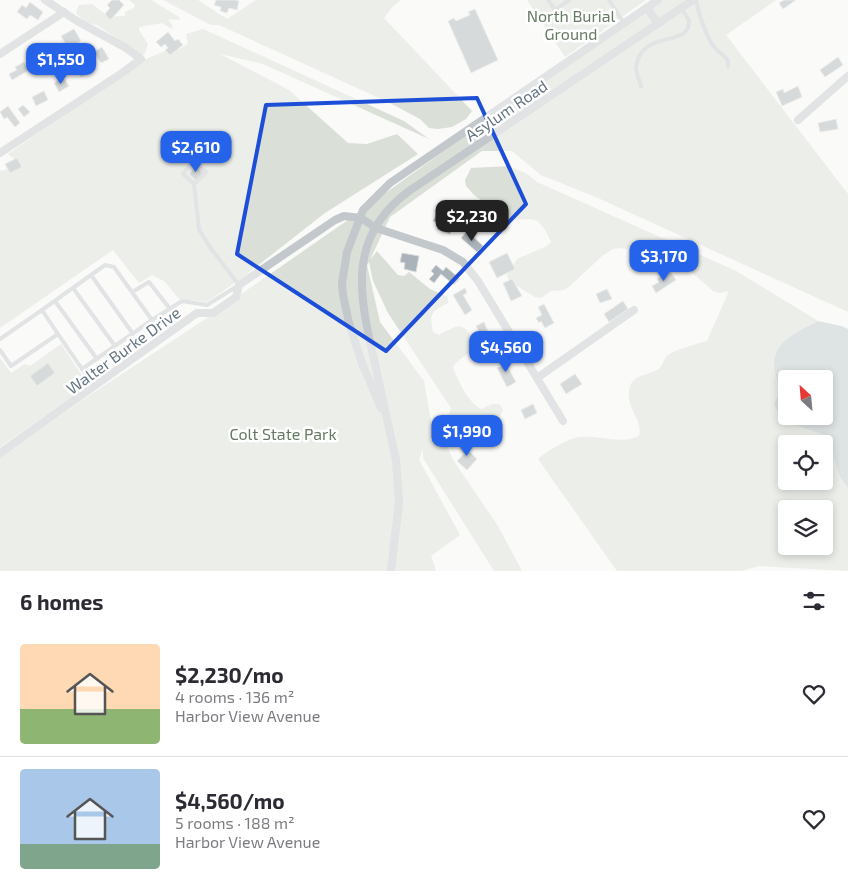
<!DOCTYPE html>
<meta charset="utf-8">
<style>
:root{--surface:#fff;--page:#f7f7f7;--text:#2b2b33;--muted:#7c7c81;--line:#e1e1e2;--accent:#2563eb}
body{margin:0;font-family:"Exo 2",sans-serif;background:var(--page);color:var(--text);height:100vh;display:flex;flex-direction:column;font-size:19px;white-space:nowrap}
*{box-sizing:border-box;margin:0}
p{font-size:16px;color:var(--muted)}
.icon{flex:none;width:28px;height:28px;fill:none;stroke:currentColor;stroke-width:2;stroke-linecap:round;stroke-linejoin:round}
.map{position:relative;height:571px;overflow:hidden}
.details{display:flex;flex-direction:column;background:var(--surface);flex:1}
.details>*{flex:none}
.needle{width:32px;rotate:334deg}
.tools{position:absolute;left:778px;top:370px;display:grid;gap:10px}
.tools a{display:grid;place-items:center;width:55px;height:55px;border-radius:5px;background:var(--surface);box-shadow:0 2px 8px #0003;font-size:25px}
.price{position:absolute;translate:-50% -42px;padding:0 11px;border-radius:10px;background:var(--accent);color:#fff;font-size:16px;line-height:32px;filter:drop-shadow(0 1px 2px #0008)}
.price::after{content:'';position:absolute;left:50%;top:30px;width:15px;height:11px;margin-left:-8px;background:inherit;clip-path:polygon(0 0,100% 0,50% 100%)}
.price.selected{background:#222;color:#fff}
ul{padding:0;list-style:none}
li{display:flex;align-items:center;gap:15px;height:125px;padding:0 20px}
li+li{border-top:1px solid var(--line)}
li span{display:grid;place-items:center;flex:none;width:140px;height:100px;border-radius:5px;color:#555}
li>.icon{margin-inline-start:auto}
span .icon{width:60px;height:60px;fill:#fffc;stroke-width:1}
li b{font-size:21px}
h2{display:flex;justify-content:space-between;align-items:center;height:60px;padding:0 20px;font-size:21px}
.map>svg:first-child{display:block}
.green{fill:#dadfd7;fill-rule:evenodd}
.water{fill:#bcc7cc;fill-rule:evenodd}
.building{fill:#aab3b9;stroke:#dcdcda}
.lines{fill:none;stroke-linecap:round;stroke-linejoin:round}
.lane{stroke:#c3c8cc;stroke-width:4}
.street{stroke:#c3c8cc;stroke-width:8}
.marked{fill:none;stroke:#1d4ed8;stroke-width:4;stroke-linejoin:round}
.labels{text-anchor:middle;dominant-baseline:central;stroke-width:5;stroke-linejoin:round;paint-order:stroke}
.park-label{font-size:16px;fill:#677a64;stroke:#fff}
.street-label{font-size:16px;fill:#657583;stroke:#fff}
</style>
<div class="map">
<svg width="848" height="571" viewBox="0 0 848 571">
<rect width="100%" height="100%" fill="#fafaf8"/>
<path class="green" d="M129 0H151L179 17 180 20 168 19 173 27 172 29 162 23 139 27V30L148 44 145 53 140 57 131 48 97 25C89 24 80 20 76 12L79 5 92 4 109 17 125 16V12L134 8 135 5Z
M163 0H198L227 19 256 0H401L393 6 384 18 472 111 466 119 452 127 438 129 429 128 420 119 388 102 219 25H211Z
M527 0H646L565 57Z
M655 0H776L726 35 848 194V312L598 198 541 175 512 151H482L390 217 370 260 377 251 398 275 404 276 409 272 430 289 448 297V303C431 311 429 314 433 332L439 335C463 322 462 323 478 345 471 354 459 357 453 367 458 381 468 402 481 409L493 404H499L503 410 497 421C482 429 456 430 448 448L453 460 498 526 522 571H494L423 458V448L419 460 460 535 431 556 436 571H0V457L90 395 204 320 345 222ZM369 262 373 281 388 313 451 408 449 414 431 422 424 381 380 322 367 265Z
M203 29 404 121 429 139 263 64 220 54 289 90 348 143 367 144 397 134 418 154 325 213 242 278 207 302 179 299 164 281 152 275 139 283 113 250 0 328V171L23 166 8 154 142 61 167 50 179 49 188 44 186 34Z
M509 166 527 174 537 182 736 271 818 321C800 331 788 337 775 354 775 375 782 397 785 418L807 429 831 437C833 454 835 474 848 488V571L759 566 742 571H617L538 459C548 451 568 438 580 437 601 435 619 445 639 436 643 421 629 411 629 396 628 375 643 377 657 370 664 367 662 360 668 355 676 349 697 344 707 341L729 291 719 293 713 291 672 255 620 248 613 249 602 256 569 287 563 290 551 291 541 298 535 297 509 281 507 275 517 259 547 246 551 242 546 231 538 221 531 219 512 220 475 196 466 186 465 180 471 168ZM786 444H824V481H786ZM786 509H824V546H786Z
M61 344 87 383 78 393 0 447V358L11 373 25 364 30 366Z"/>
<path class="water" d="M818 321 841 326 848 329V488C835 474 833 454 831 437 811 430 780 424 774 403L781 392C778 381 772 367 775 356 780 338 804 329 818 321ZM786 379H824V416H786Z"/>
<path class="building" d="M112 0H119L124 5 110 20 105 14 110 8 107 5Z
M216 0H235L239 1 237 10 229 8 227 13 220 11 221 7 214 5Z
M784 0H796L783 9 779 3Z
M30 2 43 12 38 20 30 15 27 19 17 12 22 5 26 8Z
M475 9 498 60 471 73 448 21 454 18 456 21 470 15 468 12Z
M74 29 81 41 68 48 61 36Z
M168 32 175 41 178 39 183 45 170 55 165 50 168 48 165 44 161 47 156 42Z
M51 45 55 55 49 58 50 60 41 64 36 52Z
M102 47 109 59 101 63 94 52Z
M838 57 843 65 825 77 820 70Z
M24 62 29 70 12 80 9 74 17 70 15 67Z
M84 62 90 72 81 77 74 67Z
M63 77 69 86 59 92 54 83Z
M798 86 802 97 782 106 776 92 783 89 784 93Z
M44 91 48 100 36 106 32 97Z
M23 105 30 112 24 117 18 109Z
M8 106 20 123 15 127 7 117 4 119 0 112Z
M836 119 838 129 820 132 818 123Z
M17 158 22 167 10 173 5 164Z
M196 166 204 173 197 181 189 174Z
M437 213 448 217 446 222 453 225 450 234 437 229 440 223 433 221Z
M467 231 483 246 477 252 461 238Z
M402 253 419 256 416 272 404 269 405 263 400 262Z
M507 253 515 269 497 278 489 262Z
M436 265 443 271 446 267 460 279 454 285 441 274 434 283 429 279 434 274 431 271Z
M670 271 676 280 656 293 652 286 659 282 657 279Z
M512 279 522 296 511 301 503 283Z
M465 288 467 293 463 295 472 310 465 315 453 295Z
M607 289 612 299 600 303 596 294Z
M623 301 628 309 609 322 604 314Z
M544 304 554 323 545 328 541 321 539 323 536 318 542 315 538 307Z
M484 322 490 336 483 339 476 326Z
M501 355 516 382 507 387 497 368 502 366 497 357Z
M48 363 55 373 37 386 30 376Z
M575 374 582 384 566 394 560 384Z
M533 404 537 413 525 419 521 410Z
M465 442 470 447 468 450 477 459 467 470 457 461 464 454 459 448Z"/>
<g class="lines">
<path class="lane" d="M548 0 555 10 569 0
M609 0 624 23
M696 0C698 12 707 39 715 48 719 54 724 53 728 61V66
M641 86C639 80 636 72 636 67 641 28 691 49 689 20L681 8
M188 137 193 161
M91 275 133 334
M73 288 115 346
M132 292 149 282 170 309
M55 301 97 359
M152 320 182 301 207 305 239 285 209 246 199 229 194 184 183 174 193 161 206 172 194 184
M0 339 42 310
M0 350 11 366 58 334
M82 369 152 320 114 267 105 265 42 310C59 336 77 362 95 387"/>
<path class="street" d="M647 8 658 24
M0 54 64 12
M798 120 848 76
M0 153 122 73 141 59 126 48 77 21 45 0
M537 378 634 310
M381 408 362 363 349 323 343 295 342 283 347 252 363 210 390 183 658 0
M0 453 197 313H213L236 297 239 285 335 220 344 216 361 218 376 228 443 250 463 262 478 281 563 421
M391 571 399 502 396 460C389 428 382 396 375 364 360 298 345 238 409 191L693 0"/>
</g>
<path d="M0 0H848V571H0ZM477 98 526 204 386 351 237 254 266 105Z" fill="#fafaf8" fill-opacity=".55" fill-rule="evenodd"/>
<path class="marked" d="M477 98 526 204 386 351 237 254 266 105Z"/>
<g class="labels">
<g class="park-label">
<text x="571" y="15">North Burial<tspan x="571" dy="18">Ground</tspan></text>
<text x="283" y="433">Colt State Park</text>
</g>
<g class="street-label">
<text transform="translate(506 110) rotate(-34)">Asylum Road</text>
<text transform="translate(123 350) rotate(-36)">Walter Burke Drive</text>
</g>
</g>
</svg>
<div class="tools">
<a><svg class="needle" viewBox="-14 -14 28 28"><path d="M0-13l5 13h-10z" fill="#e53935"/><path d="M0 13l5-13h-10z" fill="#7c7c81"/></svg></a>
<a><svg class="icon" aria-label="locate" viewBox="0 0 24 24"><circle cx="12" cy="12" r="6"/><path d="M12 2v4M12 18v4M2 12h4M18 12h4"/></svg></a>
<a><svg class="icon" aria-label="layers" viewBox="0 0 24 24"><path d="M12 4l9 5-9 5-9-5zM3 14l9 5 9-5"/></svg></a>
</div>
<b class="price" style="left:61px;top:85px">$1,550</b>
<b class="price" style="left:196px;top:173px">$2,610</b>
<b class="price selected" style="left:472px;top:242px">$2,230</b>
<b class="price" style="left:664px;top:282px">$3,170</b>
<b class="price" style="left:506px;top:373px">$4,560</b>
<b class="price" style="left:467px;top:457px">$1,990</b>
</div>
<section class="details">
<h2>6 homes<svg class="icon" aria-label="filters" viewBox="0 0 24 24"><path d="M4 7h16M4 17h16"/><circle cx="9" cy="7" r="2"/><circle cx="15" cy="17" r="2"/></svg></h2>
<ul>
<li><span style="background:linear-gradient(#ffd9b3 65%,#8fb573 0)"><svg class="icon" aria-label="home" viewBox="0 0 24 24"><path d="M3 11l9-7 9 7M6 9v11h12V9"/></svg></span><div><b>$2,230/mo</b><p>4 rooms · 136 m²</p><p>Harbor View Avenue</p></div><svg class="icon" aria-label="heart" viewBox="0 0 24 24"><path d="M12 20l-8-8c-3-5 5-10 8-4 3-6 11-1 8 4z"/></svg></li>
<li><span style="background:linear-gradient(#a9c7e8 75%,#7fa58c 0)"><svg class="icon" aria-label="home" viewBox="0 0 24 24"><path d="M3 11l9-7 9 7M6 9v11h12V9"/></svg></span><div><b>$4,560/mo</b><p>5 rooms · 188 m²</p><p>Harbor View Avenue</p></div><svg class="icon" aria-label="heart" viewBox="0 0 24 24"><path d="M12 20l-8-8c-3-5 5-10 8-4 3-6 11-1 8 4z"/></svg></li>
</ul>
</section>
